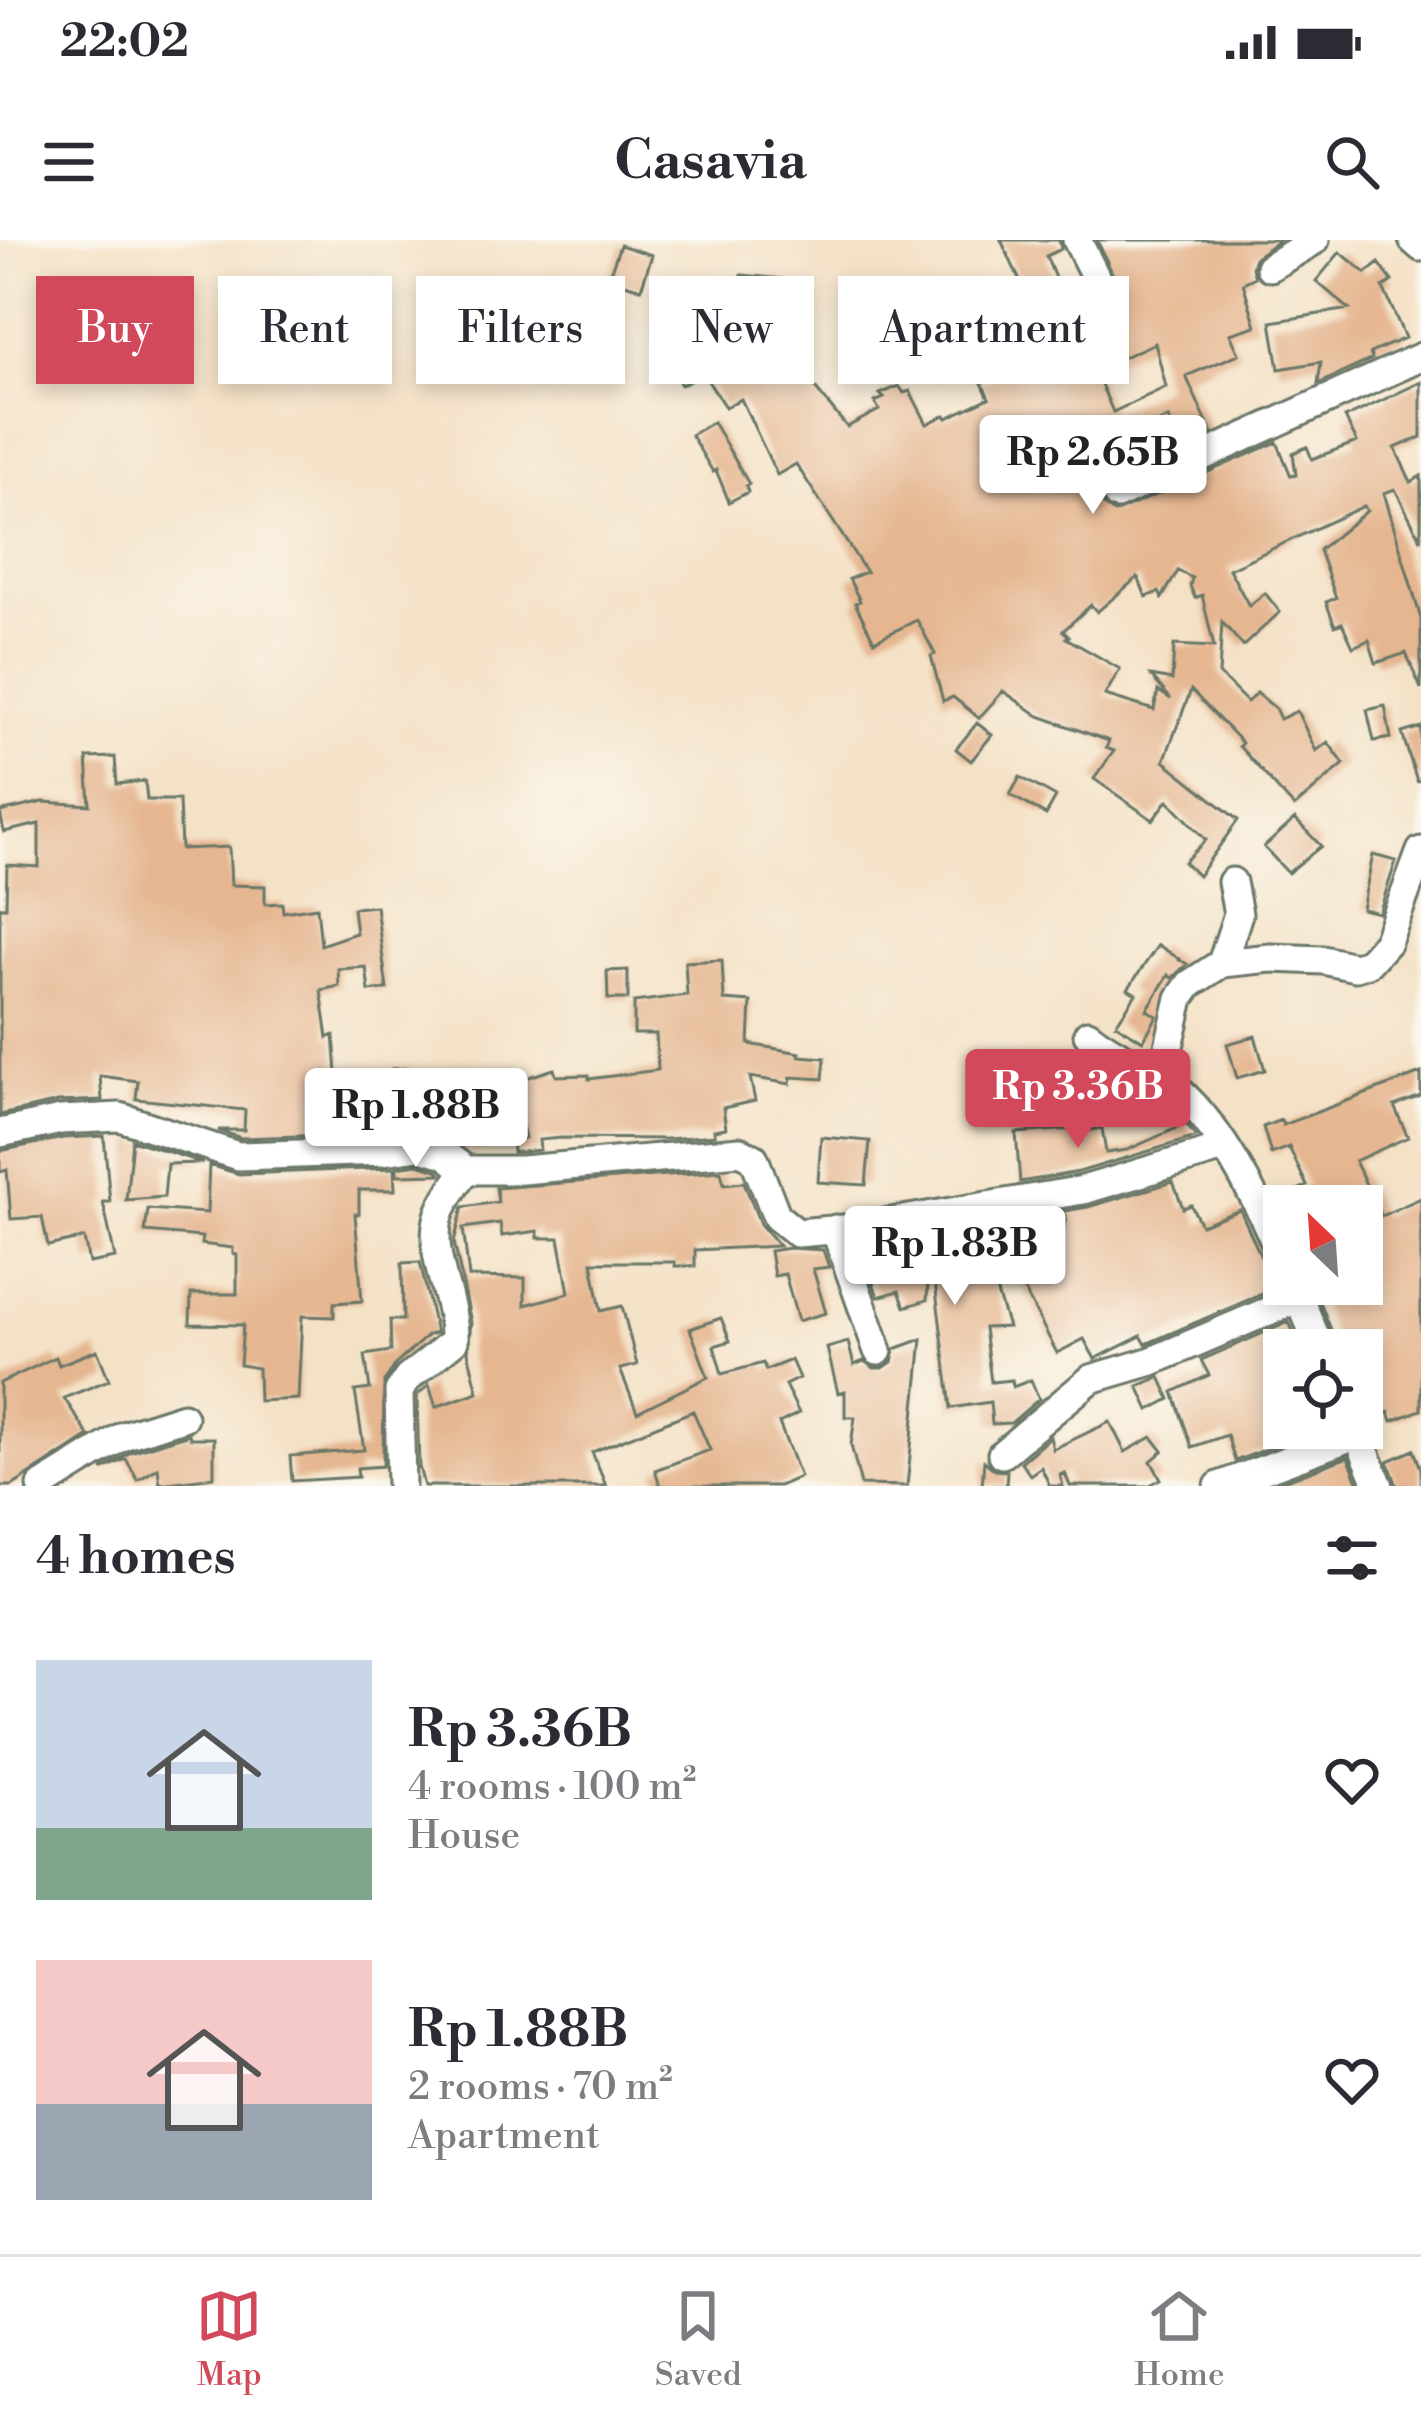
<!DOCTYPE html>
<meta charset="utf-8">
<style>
:root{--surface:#fff;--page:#f7f7f7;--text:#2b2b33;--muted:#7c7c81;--line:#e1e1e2;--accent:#d1495b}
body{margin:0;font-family:"Libre Bodoni",serif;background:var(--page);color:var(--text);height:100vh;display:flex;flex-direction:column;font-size:45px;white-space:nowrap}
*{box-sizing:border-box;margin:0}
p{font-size:39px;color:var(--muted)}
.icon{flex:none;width:66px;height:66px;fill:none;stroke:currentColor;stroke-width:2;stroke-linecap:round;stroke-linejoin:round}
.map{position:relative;height:1246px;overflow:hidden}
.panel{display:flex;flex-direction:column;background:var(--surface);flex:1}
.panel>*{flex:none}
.hud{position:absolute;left:36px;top:36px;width:1350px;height:108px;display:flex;gap:24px}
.needle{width:78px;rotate:335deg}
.fabs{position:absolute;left:1263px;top:945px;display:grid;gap:24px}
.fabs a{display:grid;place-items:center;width:120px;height:120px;border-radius:0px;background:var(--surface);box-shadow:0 6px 18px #0003;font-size:60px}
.price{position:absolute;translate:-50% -102px;padding:0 27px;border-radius:12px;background:#fff;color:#222;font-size:39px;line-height:78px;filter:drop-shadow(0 3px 6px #0008)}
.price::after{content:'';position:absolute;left:50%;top:72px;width:36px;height:27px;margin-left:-18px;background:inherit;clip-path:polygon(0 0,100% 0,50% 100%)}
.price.current{background:var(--accent);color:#fff}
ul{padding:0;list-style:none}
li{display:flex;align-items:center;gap:36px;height:300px;padding:0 36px}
li span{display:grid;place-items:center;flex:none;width:336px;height:240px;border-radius:0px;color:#555}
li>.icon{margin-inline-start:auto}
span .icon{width:144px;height:144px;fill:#fffc;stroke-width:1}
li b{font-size:51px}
h2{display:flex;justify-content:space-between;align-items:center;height:144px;padding:0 36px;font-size:51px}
.tag{padding:0 42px;border-radius:0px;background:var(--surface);box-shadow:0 6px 18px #0003;font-size:42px;line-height:108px}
.tag.current{background:var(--accent);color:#fff}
.status{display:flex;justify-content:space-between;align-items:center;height:84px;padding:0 60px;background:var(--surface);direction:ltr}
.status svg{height:33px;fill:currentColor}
header{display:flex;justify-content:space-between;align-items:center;height:156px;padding:0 36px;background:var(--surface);font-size:54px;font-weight:700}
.dock{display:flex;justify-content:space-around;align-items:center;height:168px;border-top:3px solid var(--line);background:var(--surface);font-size:33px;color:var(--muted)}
.dock a{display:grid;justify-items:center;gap:6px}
.dock .current{color:var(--accent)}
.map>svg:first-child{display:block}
.building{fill:#e5b690;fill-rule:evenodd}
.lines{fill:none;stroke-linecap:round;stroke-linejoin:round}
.minor-casing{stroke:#6a7767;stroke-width:33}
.minor{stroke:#fff;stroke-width:27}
</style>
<div class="status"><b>22:02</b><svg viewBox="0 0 49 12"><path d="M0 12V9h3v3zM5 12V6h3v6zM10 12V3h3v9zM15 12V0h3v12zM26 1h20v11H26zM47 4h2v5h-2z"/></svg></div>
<header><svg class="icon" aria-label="menu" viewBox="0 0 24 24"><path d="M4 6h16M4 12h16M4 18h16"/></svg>Casavia<svg class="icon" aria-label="search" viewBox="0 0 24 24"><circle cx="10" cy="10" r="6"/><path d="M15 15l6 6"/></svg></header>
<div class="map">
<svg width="1421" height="1246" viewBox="0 0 1421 1246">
<rect width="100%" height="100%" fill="#fbf7ec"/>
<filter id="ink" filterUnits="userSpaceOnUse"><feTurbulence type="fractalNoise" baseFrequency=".00833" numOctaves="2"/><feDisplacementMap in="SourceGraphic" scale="24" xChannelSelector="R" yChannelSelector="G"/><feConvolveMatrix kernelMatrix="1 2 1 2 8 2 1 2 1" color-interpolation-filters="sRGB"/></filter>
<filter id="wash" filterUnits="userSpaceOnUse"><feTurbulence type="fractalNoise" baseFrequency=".004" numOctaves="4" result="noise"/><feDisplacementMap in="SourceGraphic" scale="48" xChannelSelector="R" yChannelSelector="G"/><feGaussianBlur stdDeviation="2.7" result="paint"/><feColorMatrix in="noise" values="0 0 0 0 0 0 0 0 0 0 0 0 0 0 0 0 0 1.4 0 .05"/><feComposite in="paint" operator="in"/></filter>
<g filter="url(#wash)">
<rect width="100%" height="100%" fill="#f4e2c7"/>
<g id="blocks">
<path class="building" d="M1001 0H1059L1061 9 1046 16 1064 60 1083 51 1091 64 1102 68 1116 61 1120 50 1097 0H1280L1255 17 1252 28 1255 37 1243 43 1256 86 1230 94 1239 114 1186 136 1211 192 1181 206 1168 178 1127 197 1140 225 1109 239 1099 252 1101 263 1114 273 1277 202 1291 236 1296 235 1293 213 1307 207 1312 219 1357 202 1345 178 1421 142V197L1395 208 1411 242 1421 236V300L1395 249 1384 253 1421 379V449L1406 413 1376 423 1369 400 1353 407 1342 383 1335 386 1326 362 1336 358 1319 310 1367 271 1364 266 1229 329 1249 366 1265 353 1280 372 1243 406 1222 382 1219 434 1247 462 1257 453 1275 468 1280 479 1297 471 1316 511 1328 502 1344 524 1294 567 1239 506 1242 503 1191 450 1164 521 1238 580 1198 636 1184 622 1206 600 1168 560 1153 580 1094 539 1114 511 1106 508 1109 501 1039 476 1003 451 979 478 953 457 943 461 931 416 935 414 917 380 874 401 855 363 860 361 849 339 866 332 796 224 777 235 741 159 725 167 704 135 681 145 668 121 719 94 717 89 735 81 741 35 784 39 782 61 742 60 767 114 780 105 847 187 879 170 875 162 884 158 880 154 899 146 904 153 910 151 927 184 945 175 947 178 989 158 982 143 1012 129 1001 103 1040 84ZM1155 103 1166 147 1113 172 1095 130ZM1178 331 1192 338 1190 346 1195 358 1202 355 1214 407 1174 405 1172 440 1151 436 1171 459 1158 451 1154 470 1105 455 1120 429 1066 398 1069 396 1063 391 1091 365 1097 372 1138 337 1146 357 1159 352 1162 358Z
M620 5 652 15 641 49 608 39Z
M1340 12 1366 33 1379 23 1392 41 1383 47 1405 98 1370 113 1372 119 1318 144 1321 122 1279 129 1271 82 1349 69 1316 41Z
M713 182 749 244 746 246 748 252 729 262 716 230 713 232 691 195Z
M1385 466 1391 498 1374 501 1367 470Z
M977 483 992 495 971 521 956 509Z
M1421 487V540L1417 541 1402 493Z
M115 517 117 544 145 541 147 560H179L181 609 229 607 231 645 265 646V664L282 663 283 672 317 667 321 705 356 693 353 668 376 666 387 749 369 751 366 727 338 729 339 746 321 750 328 798 334 795 338 846H346L348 876H354L356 894 241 898 218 890H244L245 870 136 859 138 841 100 836 102 860 58 862 0 875V667H6L7 625 39 627V584L4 592 0 572 43 562 90 565 87 518Z
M1020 537 1056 557 1046 575 1010 555Z
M1295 579 1321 606 1288 633 1264 607Z
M1373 615 1396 621 1379 673 1362 669Z
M1158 705 1187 724 1172 738 1168 735 1147 770 1157 776 1143 801 1116 784 1136 754 1128 749Z
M722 720 724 760 751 762 749 804 800 813 799 816 825 818 823 839 791 837 790 844 750 837 755 861 723 868 726 888 714 890 715 895 668 899 562 898 539 900 540 910 521 912H513L512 899 525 898 516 861 477 869 473 849 506 841 507 844 554 829 556 836 589 835V839L658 830 656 794H634V762L687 755 685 722Z
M628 730V759H608L607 731Z
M1255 796 1265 830 1237 838 1227 804Z
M409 828 412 871 383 874 381 852 393 850 392 829Z
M1421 833V856L1394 866 1408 897 1355 921 1381 976 1421 958V1170L1392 1181 1389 1172 1370 1179 1362 1172V1160L1375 1154 1362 1132V1110H1339L1313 1044H1362V966H1284V978L1275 959 1307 946 1289 907 1271 914 1263 887 1281 880 1283 885Z
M1115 839 1128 840 1144 848 1143 867 1114 866Z
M469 863 470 895 443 894 442 864Z
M1186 884 1196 897 1079 932 1020 942 1016 893 1074 889V893L1102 888 1106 913 1127 910Z
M104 896 110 962H103L115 1018 89 1023 84 998 48 1006 42 977 11 979 7 930 0 932V911L63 898Z
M821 897 870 901 866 945 818 942Z
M132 900 203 923 167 924 164 957 126 960Z
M418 924 437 930 441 934 397 935V927Z
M209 925 239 934 394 928 395 950H359V974H355L362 1061 334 1063V1077L302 1076 298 1159 259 1161 258 1128 240 1125 243 1085 190 1084 191 1054H237V1015L233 1014V1008L201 1004 202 997 145 992 148 969 207 973Z
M721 931 724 944 744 942 760 984 779 1006 695 1010V1026H675V1022H592L601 1071 622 1066 637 1125 620 1129 637 1172 708 1137 690 1089 721 1078 730 1101 714 1106 722 1134 763 1123 766 1130 791 1120 799 1138 785 1145 799 1173 779 1183 800 1237 779 1246H660L655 1230 710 1210 693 1171 592 1212 606 1246H424L419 1227 417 1156 429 1145 436 1167 478 1152 468 1112 471 1082 454 1002 463 967 498 962 496 948ZM500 983 502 996 538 991V998H559L569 1053 525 1065V1038L469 1037 463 988Z
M1173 942 1183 968 1191 965 1201 985 1240 970 1267 1030 1276 1039V1048L1146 1104 1141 1096 1095 1119 1084 1099 1057 1113 1020 1042H1054L1066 976 1037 979 1036 976 1088 967Z
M995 983 1001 1009 985 1016 1008 1087 984 1088 991 1142 1012 1140 1013 1147 1031 1140 1039 1159 1011 1183 992 1184 990 1162 951 1168 935 1043H928L927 1060 905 1067 899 1051 878 1057 860 1005Z
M789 1008 823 1010 829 1027 813 1029 826 1073 798 1081 785 1034 774 1036 770 1011Z
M420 1022 436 1093 428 1095 396 1124 384 1142 383 1226 357 1228 358 1237 292 1241 290 1216 364 1210 355 1151 370 1149 365 1115 391 1111 390 1080H403L402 1023Z
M1289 1082 1301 1110H1284V1188H1323L1235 1221 1227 1195 1192 1207 1173 1152 1209 1135 1201 1120Z
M922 1099 907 1246 861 1245 851 1205 855 1177H845V1151L838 1153 827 1108 848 1102 854 1125 864 1121 874 1128H883L892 1122 895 1109Z
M97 1110 109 1140 64 1158 89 1196 12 1246H0V1143L56 1117 59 1125Z
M1160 1137 1170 1159 1149 1170 1138 1146Z
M1110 1182 1125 1212 1152 1197 1163 1211 1151 1221 1161 1239 1148 1246H1070L1065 1233 1060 1235 1063 1246H1050L1041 1227 1030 1235 1021 1222 1050 1197 1053 1209Z
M189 1194 190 1198H214V1237L160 1244 158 1228 138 1240 126 1219 102 1230 131 1212Z
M1414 1210 1421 1229V1246H1397L1388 1221Z
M1348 1217 1360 1246H1270Z
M984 1221 995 1230 1007 1231 1006 1246H982Z"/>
</g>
</g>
<g filter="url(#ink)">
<use href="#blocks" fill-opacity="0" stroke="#6a7767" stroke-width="3"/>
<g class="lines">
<defs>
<path id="minor" d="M1077 0 1102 50
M1413 0 1421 7
M1270 27 1315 0
M1117 255 1421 117
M1222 723 1271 718 1323 720 1355 727 1368 723 1387 702 1421 611
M1088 794C1111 813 1135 822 1160 837 1215 870 1260 965 1284 1023
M1162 837 1180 758 1190 744 1222 723 1238 674 1232 642
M0 893 61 880 120 877 238 916 384 911 419 906 445 914 466 930H522L740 911 754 918 777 977 797 993 855 988 1083 950 1224 908
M835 989 878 1111
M1293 1044 1321 1110
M1355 1188 1379 1246
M1002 1214 1091 1139 1152 1121 1299 1058
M42 1246 123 1196 183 1177
M401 1246 399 1151 408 1138 454 1101C456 1057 424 1014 441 970 447 956 457 943 466 930
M1219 1246 1358 1194"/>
</defs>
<use href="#minor" class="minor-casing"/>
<use href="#minor" class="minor"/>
</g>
</g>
</svg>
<div class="fabs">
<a><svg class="needle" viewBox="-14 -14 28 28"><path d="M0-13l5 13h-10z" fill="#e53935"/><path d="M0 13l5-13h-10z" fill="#7c7c81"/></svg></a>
<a><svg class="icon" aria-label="locate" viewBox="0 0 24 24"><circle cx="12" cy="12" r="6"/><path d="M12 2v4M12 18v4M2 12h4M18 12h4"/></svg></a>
</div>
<b class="price" style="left:1093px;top:277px">Rp 2.65B</b>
<b class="price current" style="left:1078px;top:911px">Rp 3.36B</b>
<b class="price" style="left:416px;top:930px">Rp 1.88B</b>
<b class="price" style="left:955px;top:1068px">Rp 1.83B</b>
<div class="hud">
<a class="tag current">Buy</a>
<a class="tag">Rent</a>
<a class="tag">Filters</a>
<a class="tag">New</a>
<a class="tag">Apartment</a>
</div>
</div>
<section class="panel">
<h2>4 homes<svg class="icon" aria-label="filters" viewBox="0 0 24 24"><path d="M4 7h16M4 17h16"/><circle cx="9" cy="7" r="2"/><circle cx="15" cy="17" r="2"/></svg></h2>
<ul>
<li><span style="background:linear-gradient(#c9d6e8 70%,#7fa58c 0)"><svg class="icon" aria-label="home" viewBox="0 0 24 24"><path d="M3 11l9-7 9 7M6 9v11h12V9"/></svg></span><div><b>Rp 3.36B</b><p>4 rooms · 100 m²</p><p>House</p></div><svg class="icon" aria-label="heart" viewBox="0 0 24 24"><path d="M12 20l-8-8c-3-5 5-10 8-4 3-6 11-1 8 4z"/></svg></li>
<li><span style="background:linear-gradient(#f6c9c9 60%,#9aa5b1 0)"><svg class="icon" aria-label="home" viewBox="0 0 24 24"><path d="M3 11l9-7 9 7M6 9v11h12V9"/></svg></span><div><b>Rp 1.88B</b><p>2 rooms · 70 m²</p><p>Apartment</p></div><svg class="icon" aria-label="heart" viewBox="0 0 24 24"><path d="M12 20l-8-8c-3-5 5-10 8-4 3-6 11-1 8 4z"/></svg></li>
</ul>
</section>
<nav class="dock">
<a class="current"><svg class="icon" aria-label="map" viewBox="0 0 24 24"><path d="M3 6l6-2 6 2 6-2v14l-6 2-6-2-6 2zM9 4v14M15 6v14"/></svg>Map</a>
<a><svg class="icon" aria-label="saved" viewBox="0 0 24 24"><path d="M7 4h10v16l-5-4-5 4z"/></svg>Saved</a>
<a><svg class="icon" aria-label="home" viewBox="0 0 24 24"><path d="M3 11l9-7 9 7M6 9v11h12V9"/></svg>Home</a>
</nav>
